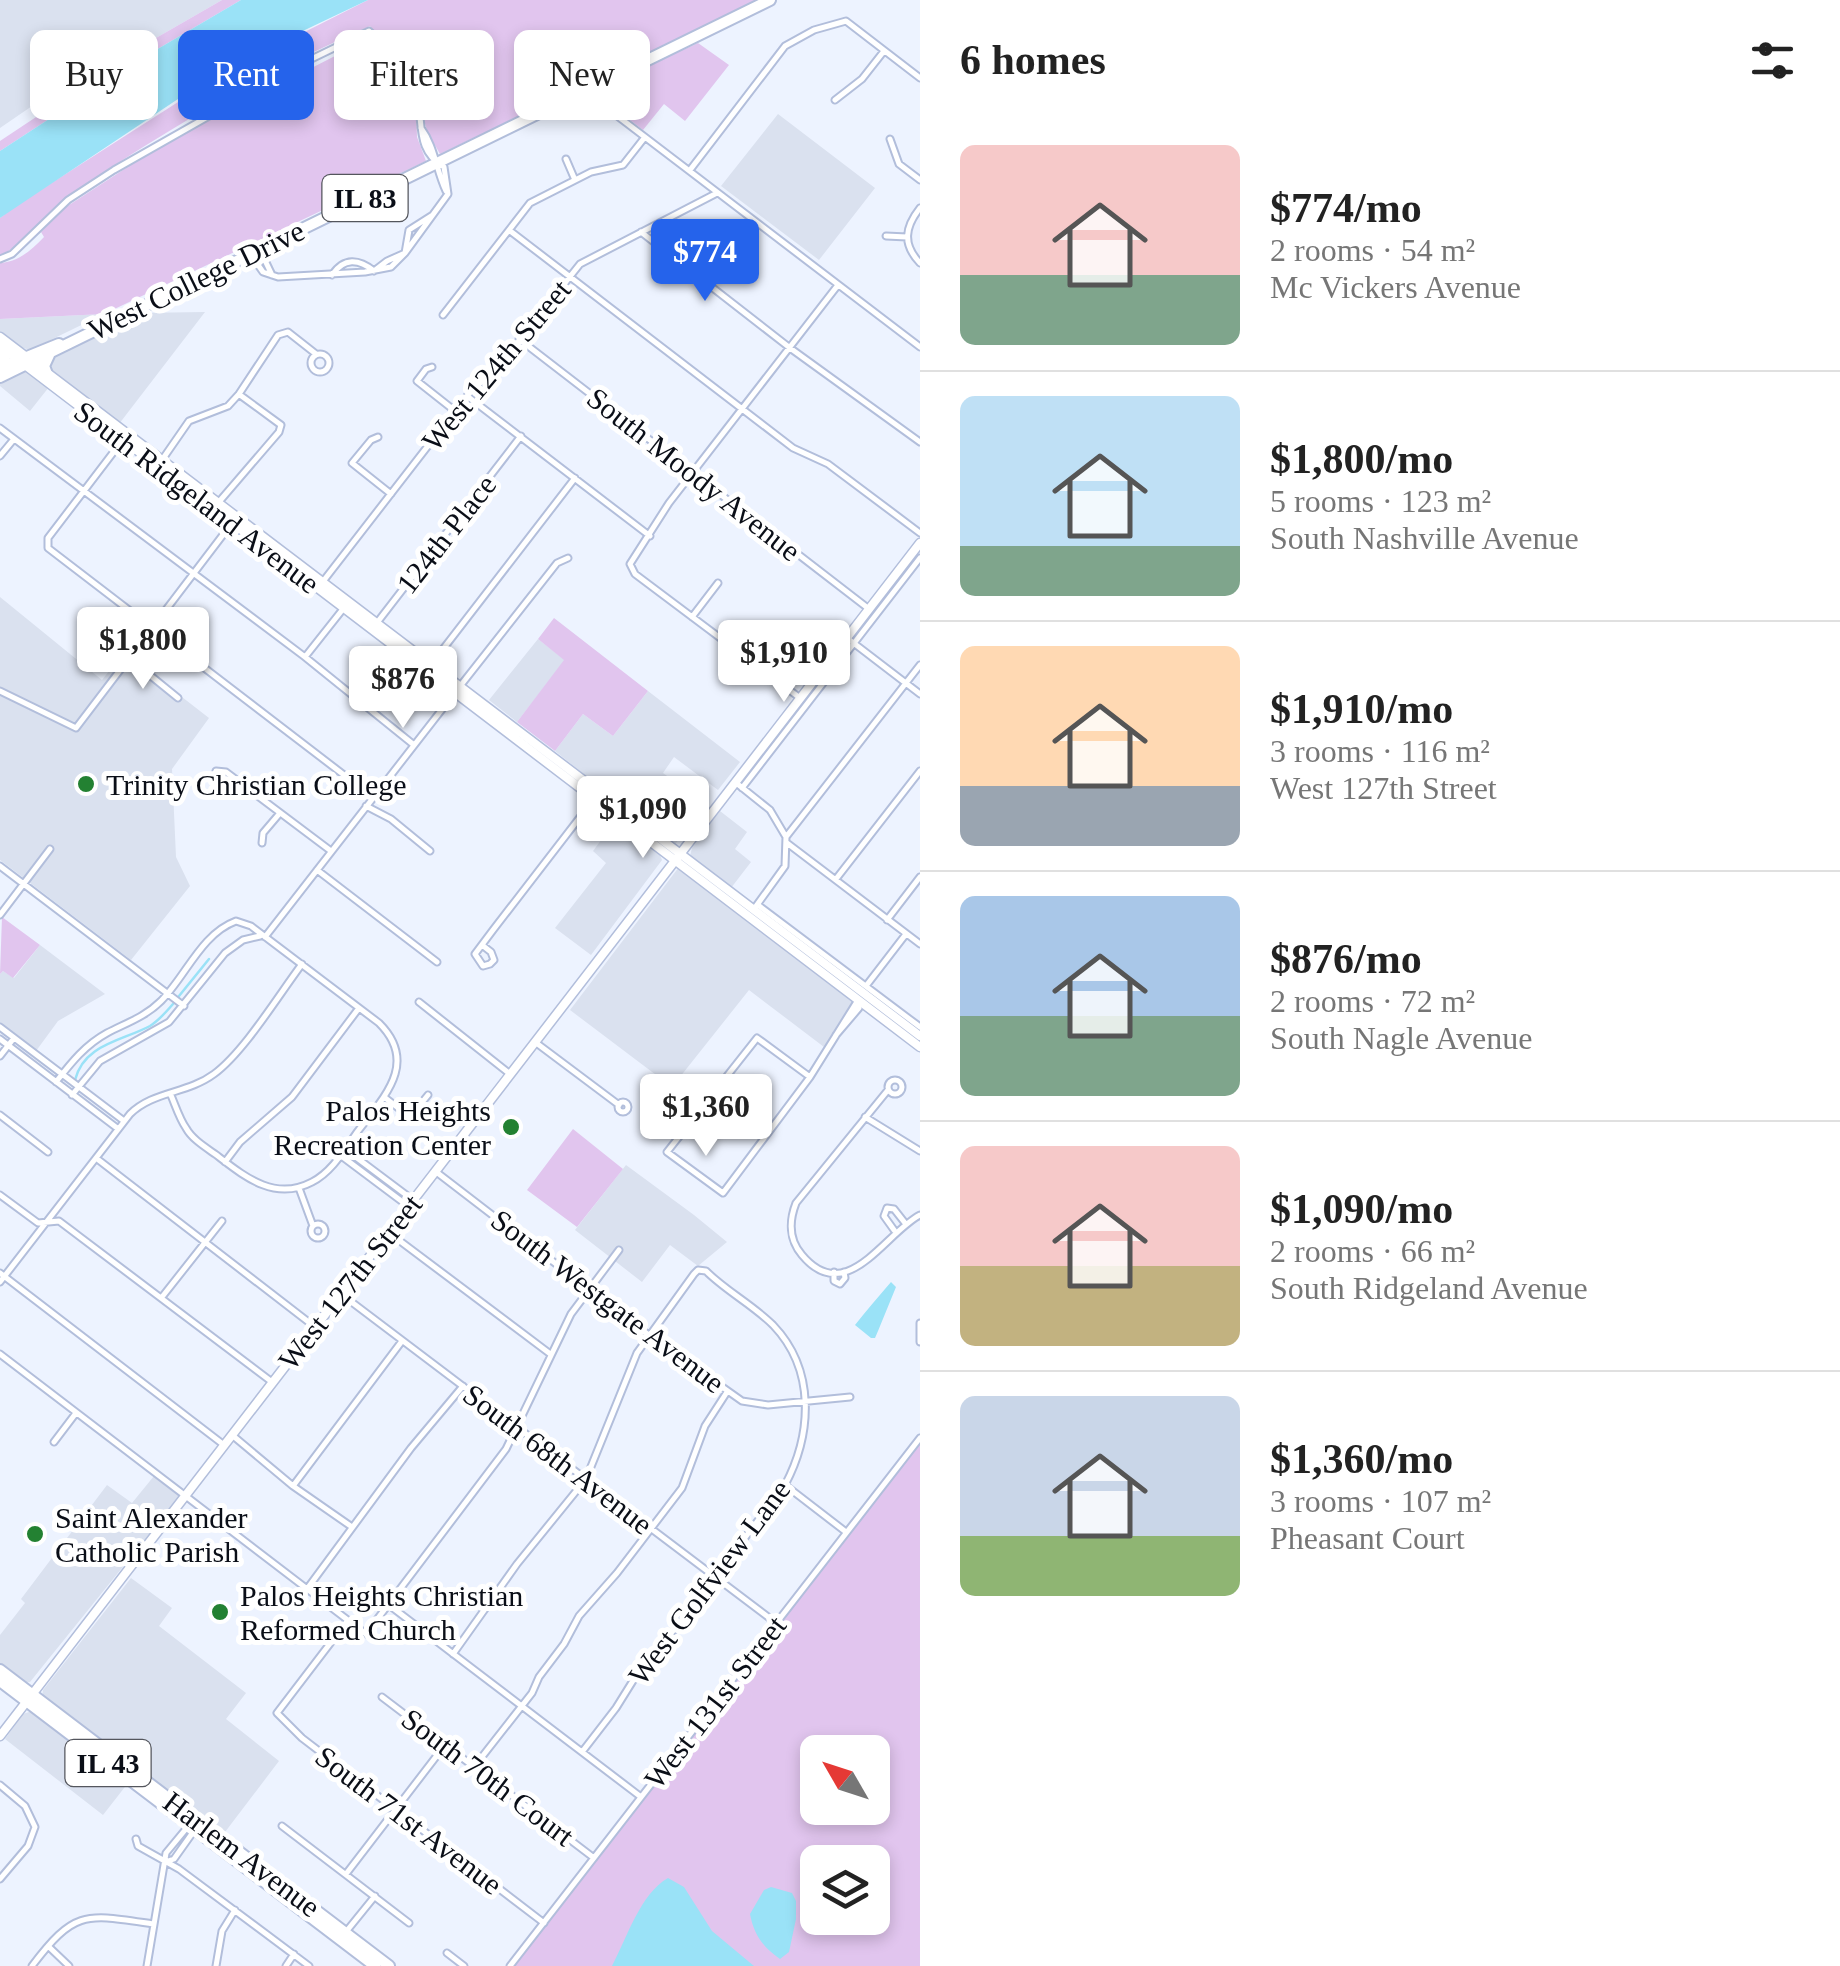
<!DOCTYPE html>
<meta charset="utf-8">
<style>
:root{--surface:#fff;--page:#f6f6f6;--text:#222;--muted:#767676;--line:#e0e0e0;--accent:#2563eb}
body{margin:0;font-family:"Times New Roman",serif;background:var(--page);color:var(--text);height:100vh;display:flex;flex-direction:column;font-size:38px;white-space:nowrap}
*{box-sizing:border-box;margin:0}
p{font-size:32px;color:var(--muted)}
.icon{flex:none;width:55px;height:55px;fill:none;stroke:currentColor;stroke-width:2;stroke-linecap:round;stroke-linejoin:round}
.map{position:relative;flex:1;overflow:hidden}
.drawer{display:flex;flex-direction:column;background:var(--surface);width:920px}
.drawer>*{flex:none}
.top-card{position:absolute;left:30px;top:30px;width:740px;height:90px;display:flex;gap:20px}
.needle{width:65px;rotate:309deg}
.fabs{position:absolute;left:800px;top:1735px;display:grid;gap:20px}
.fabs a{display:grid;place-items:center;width:90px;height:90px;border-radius:15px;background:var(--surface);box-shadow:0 5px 15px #0003;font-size:50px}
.price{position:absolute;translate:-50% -85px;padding:0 22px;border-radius:10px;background:#fff;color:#222;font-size:32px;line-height:65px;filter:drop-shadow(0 2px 5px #0008)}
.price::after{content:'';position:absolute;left:50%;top:60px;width:30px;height:22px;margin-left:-15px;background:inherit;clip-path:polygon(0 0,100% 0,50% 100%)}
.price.on{background:var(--accent);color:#fff}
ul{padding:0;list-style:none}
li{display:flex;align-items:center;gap:30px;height:250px;padding:0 40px}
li+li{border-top:2px solid var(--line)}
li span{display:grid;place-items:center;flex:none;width:280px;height:200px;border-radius:15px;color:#555}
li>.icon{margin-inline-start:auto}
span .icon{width:120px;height:120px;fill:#fffc;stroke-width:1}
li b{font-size:42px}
h2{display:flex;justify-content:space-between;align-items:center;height:120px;padding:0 40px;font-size:42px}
.chip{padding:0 35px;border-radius:15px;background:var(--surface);box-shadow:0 5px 15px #0003;font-size:35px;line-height:90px}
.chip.on{background:var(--accent);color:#fff}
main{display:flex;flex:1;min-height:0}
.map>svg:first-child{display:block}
.built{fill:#dae1ef}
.green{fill:#e1c5ee;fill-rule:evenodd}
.water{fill:#9ae2f7}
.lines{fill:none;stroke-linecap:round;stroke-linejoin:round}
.stream{stroke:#9ae2f7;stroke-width:2.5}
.street-casing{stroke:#b2bedb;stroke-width:9}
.secondary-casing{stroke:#b2bedb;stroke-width:11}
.primary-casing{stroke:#b2bedb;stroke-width:14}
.street{stroke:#fff;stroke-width:5}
.secondary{stroke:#fff;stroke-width:8}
.primary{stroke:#fff;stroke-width:10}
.poi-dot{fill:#238132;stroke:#fff;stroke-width:4}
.labels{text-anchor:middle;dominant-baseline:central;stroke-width:10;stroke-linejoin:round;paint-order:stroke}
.shield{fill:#fff;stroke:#54565d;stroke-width:2.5}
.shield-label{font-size:28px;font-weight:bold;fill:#0a0e17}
.street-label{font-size:30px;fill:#0a0e17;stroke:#fff}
.poi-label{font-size:30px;fill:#0a0e17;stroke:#fff;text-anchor:start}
</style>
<main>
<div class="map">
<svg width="920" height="1966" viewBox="0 0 920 1966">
<rect width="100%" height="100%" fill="#edf3ff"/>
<path class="built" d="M0 0H222L149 42 40 114 35 104 0 128Z
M778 114 875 188 819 260 721 186Z
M205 312 119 424 49 370V359L54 355 138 313Z
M104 314 30 350 17 346 0 333V319Z
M21 372H28L49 387 30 411 0 386V381Z
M0 597 102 680 124 652 209 718 172 769 176 857 190 886 131 960 0 860Z
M538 639 565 660 517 722 489 700Z
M648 691 740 762 718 790 674 757 663 773 674 781 672 784 679 796 701 812 676 843 668 841 555 751 583 714 613 736Z
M720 811 747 832 735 849 751 862 731 888 690 856 692 848Z
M616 820 659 852 662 860 591 955 555 928 606 863 593 851Z
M679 867 854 1001 824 1047 749 990 672 1087 570 1010Z
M40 945 105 994 58 1021 36 1051 0 1023V974L3 971 14 978Z
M626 1165 694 1215 727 1242 698 1266 670 1245 642 1282 575 1230Z
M154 1476 180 1496 30 1682 22 1683 0 1667V1635L25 1603 21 1599 107 1485 132 1503Z
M131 1578 172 1608 159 1626 246 1693 226 1719 279 1761 222 1836 42 1698 43 1690Z
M32 1711 128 1783 103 1815 5 1739 23 1714Z"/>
<path class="green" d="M222 0H241L144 57 0 151V141L149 42Z
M368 0H760L440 154 427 131 414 82 370 26C270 70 172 126 82 187 60 201 17 251 0 255V218L14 207 225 72Z
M372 37 407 80 416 108 417 137 426 161 104 314 0 319V263C18 262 32 250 44 237L41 232 66 207 163 144Z
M698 43 729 65 685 121 664 104 643 130 603 99C610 77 676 54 698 43Z
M554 618 648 691 613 736 583 714 555 751 517 722 564 660 538 639Z
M2 917 40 945 13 978 3 971 0 974Z
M573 1129 623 1169 577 1227 527 1190Z
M920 1443V1966H514L560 1904ZM818 1752H872V1808H818ZM818 1862H872V1918H818Z"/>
<path class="water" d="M241 0H368L288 38 181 97 0 218V151L144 57Z
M891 1282 896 1287 878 1331 875 1338H871L855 1325C867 1310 878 1297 891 1282Z
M668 1878 684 1887 712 1931 754 1966H612C627 1938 640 1894 668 1878Z
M771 1887 792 1893 796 1901V1919L789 1952 780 1959C763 1947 754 1935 750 1914L764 1890Z"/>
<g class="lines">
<path class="stream" d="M179 996 209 959
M75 1080C84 1044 122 1041 150 1026 158 1021 167 1011 173 1004"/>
<defs>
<path id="street" d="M587 89 599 102 920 347
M835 100 862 79 884 51
M421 128C435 147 436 170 446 191
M890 139 899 164 920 180
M566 159 575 180
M690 170 785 46 814 30 846 21 920 78
M920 208C905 227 902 244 920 263
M509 230 793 448 828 464 920 533
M641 232 790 348 920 442
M886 236 907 237
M260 250 272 275
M0 259 12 254 68 200 114 170 299 65 369 31C387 48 403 66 414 88 426 116 412 149 444 167L448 194 405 253 391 267 365 272 278 277 263 272 251 255
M332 275C344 257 359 259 374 271L387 261 405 253 409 230 431 216
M443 315 530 203 591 172 623 165 645 137
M519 339 869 609
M311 363a9 9 0 1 1 18 0a9 9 0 1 1-18 0Z
M432 367 426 369 417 381 455 411
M467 396 650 536
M0 428 305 657 414 745
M125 437 48 538V548L374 798
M378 437 371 440 352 463 391 494
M0 456 14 439
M162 460 189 421 228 406 239 394 278 335 288 332 316 354
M218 503 279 432 281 425 240 395
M321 584 455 411 474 388 495 371 580 264 717 193
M692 617 718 583
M376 624 521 436
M847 638 920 694
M305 657 343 609
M130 659 178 698
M430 666 575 478
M461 685 557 563 568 558
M0 691 76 728 232 523
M800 698 635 574 630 564 669 503 838 285
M216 771 226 772 331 851
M735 782 770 810 786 837
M742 788 920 558
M366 806 391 819 430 851
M262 843 263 833 280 813
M787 843 920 944
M0 866 184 1006
M317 870 437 962
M836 879 920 771
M758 905 920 1027
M754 909 785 866 786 837 920 665
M0 915 50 849
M887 920 920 877
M265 937 454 694
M482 945 491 952 494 960 490 964 483 966 475 954 493 930 594 799
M866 986 906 934
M419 1002 510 1074
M0 1027 124 1121
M836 1035 859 1008 858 1002
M0 1039 117 1128
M535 1042 619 1105
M0 1056 14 1038
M810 1077 757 1038 667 1152 723 1193 810 1077 858 1000
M888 1087a7 7 0 1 1 14 0a7 7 0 1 1-14 0Z
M56 1082C71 1063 85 1045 107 1033 126 1023 145 1017 161 1001 186 976 201 934 236 921L251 926 379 1023C419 1063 384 1097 358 1131 345 1149 332 1172 312 1182 274 1202 244 1176 215 1154 205 1147 192 1139 186 1128 179 1118 175 1104 170 1093
M888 1090 796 1203C789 1221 789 1240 802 1255 846 1308 885 1233 920 1215
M72 1095 100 1061 169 1022 225 953 243 940 260 936
M384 1097 410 1117 428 1095
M618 1107a5 5 0 1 1 10 0a5 5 0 1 1-10 0Z
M0 1115 48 1152
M865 1117 920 1151
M345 1149 413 1200
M340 1155 408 1206
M96 1158 315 1327
M225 1162 240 1142 292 1097 359 1008
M435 1171 650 1336 742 1401 768 1405 850 1397
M299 1188 313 1226
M0 1195 38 1223 59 1221 272 1382
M311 1231a7 7 0 1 1 14 0a7 7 0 1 1-14 0Z
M894 1230 884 1216 887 1208 894 1209 905 1223
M388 1232 549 1353
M834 1272V1281L840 1284 845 1278 844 1272
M0 1273 224 1445
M0 1282 130 1114C153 1091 187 1094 214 1074 244 1052 278 996 302 964
M341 1294 776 1623
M162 1297 222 1221
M920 1323V1342
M0 1354 366 1634 506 1449 571 1314 619 1250
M232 1435 293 1486 352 1527
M54 1442 76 1413
M785 1485 846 1532
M293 1486 402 1341
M307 1589 411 1448 463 1386
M389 1605 641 1797
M348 1620 277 1713 302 1738 544 1923
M453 1654 517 1564 586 1479 637 1353 694 1274 698 1270 706 1271C726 1291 753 1305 773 1325 816 1370 812 1434 785 1485L680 1623 644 1663 616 1708 582 1752
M382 1697 594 1858
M474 1767 532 1693 539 1677 564 1644 579 1616 617 1573 682 1488 705 1426 727 1392
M0 1785 25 1806 35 1827 28 1846 0 1879
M282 1826 409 1923
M136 1839 138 1846 179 1869 309 1966
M165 1862 174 1859 196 1828
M346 1874 445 1745
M345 1933 375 1896
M48 1946 69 1966
M447 1953 464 1966
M32 1966C75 1909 86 1914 153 1924
M147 1966 166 1853 190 1824
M216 1966 222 1931 235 1910
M286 1966 294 1954
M510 1966 920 1438"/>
<path id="secondary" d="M0 337 920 1036
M4 349 920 1047
M0 1736 920 543"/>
<path id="primary" d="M0 368 59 344
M0 368 5 360 1 347
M47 374 44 366 50 353
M0 377 770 0
M0 1670 389 1966
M0 1681 375 1966"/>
</defs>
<use href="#street" class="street-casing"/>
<use href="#secondary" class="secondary-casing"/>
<use href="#primary" class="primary-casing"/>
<use href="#street" class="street"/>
<use href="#secondary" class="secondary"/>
<use href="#primary" class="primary"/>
</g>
<g class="poi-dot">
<circle cx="86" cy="784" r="10"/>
<circle cx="511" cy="1127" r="10"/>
<circle cx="35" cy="1534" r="10"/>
<circle cx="220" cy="1612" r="10"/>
</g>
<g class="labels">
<g class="shield">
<rect x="322.5" y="175" width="85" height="46" rx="8"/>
<rect x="65.5" y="1740" width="85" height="46" rx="8"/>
</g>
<g class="shield-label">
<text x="365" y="198">IL 83</text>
<text x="108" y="1763">IL 43</text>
</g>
<g class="street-label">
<text transform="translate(196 280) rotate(-26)">West College Drive</text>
<text transform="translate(496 365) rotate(-50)">West 124th Street</text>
<text transform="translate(694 474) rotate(38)">South Moody Avenue</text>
<text transform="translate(197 497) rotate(37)">South Ridgeland Avenue</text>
<text transform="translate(446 534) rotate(-52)">124th Place</text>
<text transform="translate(350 1282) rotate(-52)">West 127th Street</text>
<text transform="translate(608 1301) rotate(37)">South Westgate Avenue</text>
<text transform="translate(558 1459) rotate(37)">South 68th Avenue</text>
<text transform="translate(709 1582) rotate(-53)">West Golfview Lane</text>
<text transform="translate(715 1702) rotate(-52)">West 131st Street</text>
<text transform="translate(488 1777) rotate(37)">South 70th Court</text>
<text transform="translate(409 1820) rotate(37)">South 71st Avenue</text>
<text transform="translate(242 1854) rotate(37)">Harlem Avenue</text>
</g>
<g class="poi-label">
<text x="106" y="784">Trinity Christian College</text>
<text x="491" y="1110" text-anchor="end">Palos Heights<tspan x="491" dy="34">Recreation Center</tspan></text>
<text x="55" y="1517">Saint Alexander<tspan x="55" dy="34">Catholic Parish</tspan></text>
<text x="240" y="1595">Palos Heights Christian<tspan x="240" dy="34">Reformed Church</tspan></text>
</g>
</g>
</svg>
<div class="fabs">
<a><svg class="needle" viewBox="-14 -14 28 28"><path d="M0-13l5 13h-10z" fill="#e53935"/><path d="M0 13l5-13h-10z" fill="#767676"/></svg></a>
<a><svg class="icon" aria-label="layers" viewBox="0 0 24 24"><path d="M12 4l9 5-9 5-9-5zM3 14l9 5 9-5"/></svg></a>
</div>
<b class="price on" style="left:705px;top:304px">$774</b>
<b class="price" style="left:143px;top:692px">$1,800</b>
<b class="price" style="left:784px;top:705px">$1,910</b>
<b class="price" style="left:403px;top:731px">$876</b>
<b class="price" style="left:643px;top:861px">$1,090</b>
<b class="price" style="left:706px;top:1159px">$1,360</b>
<div class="top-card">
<a class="chip">Buy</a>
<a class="chip on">Rent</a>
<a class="chip">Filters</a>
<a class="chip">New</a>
</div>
</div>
<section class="drawer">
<h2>6 homes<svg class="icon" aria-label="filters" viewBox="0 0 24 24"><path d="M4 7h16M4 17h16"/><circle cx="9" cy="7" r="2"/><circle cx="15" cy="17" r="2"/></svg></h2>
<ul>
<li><span style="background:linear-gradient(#f6c9c9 65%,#7fa58c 0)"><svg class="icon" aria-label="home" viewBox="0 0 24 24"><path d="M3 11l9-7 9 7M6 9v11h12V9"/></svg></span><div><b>$774/mo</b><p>2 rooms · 54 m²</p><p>Mc Vickers Avenue</p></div></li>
<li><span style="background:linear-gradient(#bfe0f5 75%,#7fa58c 0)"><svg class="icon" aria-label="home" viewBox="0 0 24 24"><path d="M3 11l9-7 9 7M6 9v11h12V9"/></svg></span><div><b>$1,800/mo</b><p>5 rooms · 123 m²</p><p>South Nashville Avenue</p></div></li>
<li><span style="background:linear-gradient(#ffd9b3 70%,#9aa5b1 0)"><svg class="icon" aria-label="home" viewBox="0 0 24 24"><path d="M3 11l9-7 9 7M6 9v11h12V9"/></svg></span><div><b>$1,910/mo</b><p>3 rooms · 116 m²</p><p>West 127th Street</p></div></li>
<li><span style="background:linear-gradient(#a9c7e8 60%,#7fa58c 0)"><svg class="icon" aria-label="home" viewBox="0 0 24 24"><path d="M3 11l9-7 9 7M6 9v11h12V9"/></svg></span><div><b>$876/mo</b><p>2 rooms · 72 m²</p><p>South Nagle Avenue</p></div></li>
<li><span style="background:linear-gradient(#f6c9c9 60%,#c2b280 0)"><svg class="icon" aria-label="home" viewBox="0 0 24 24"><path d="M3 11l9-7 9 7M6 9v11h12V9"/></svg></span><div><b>$1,090/mo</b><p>2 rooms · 66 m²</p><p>South Ridgeland Avenue</p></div></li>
<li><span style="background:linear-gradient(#c9d6e8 70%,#8fb573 0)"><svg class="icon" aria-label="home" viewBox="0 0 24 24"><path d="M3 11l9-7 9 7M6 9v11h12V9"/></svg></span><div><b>$1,360/mo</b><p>3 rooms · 107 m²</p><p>Pheasant Court</p></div></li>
</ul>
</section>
</main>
